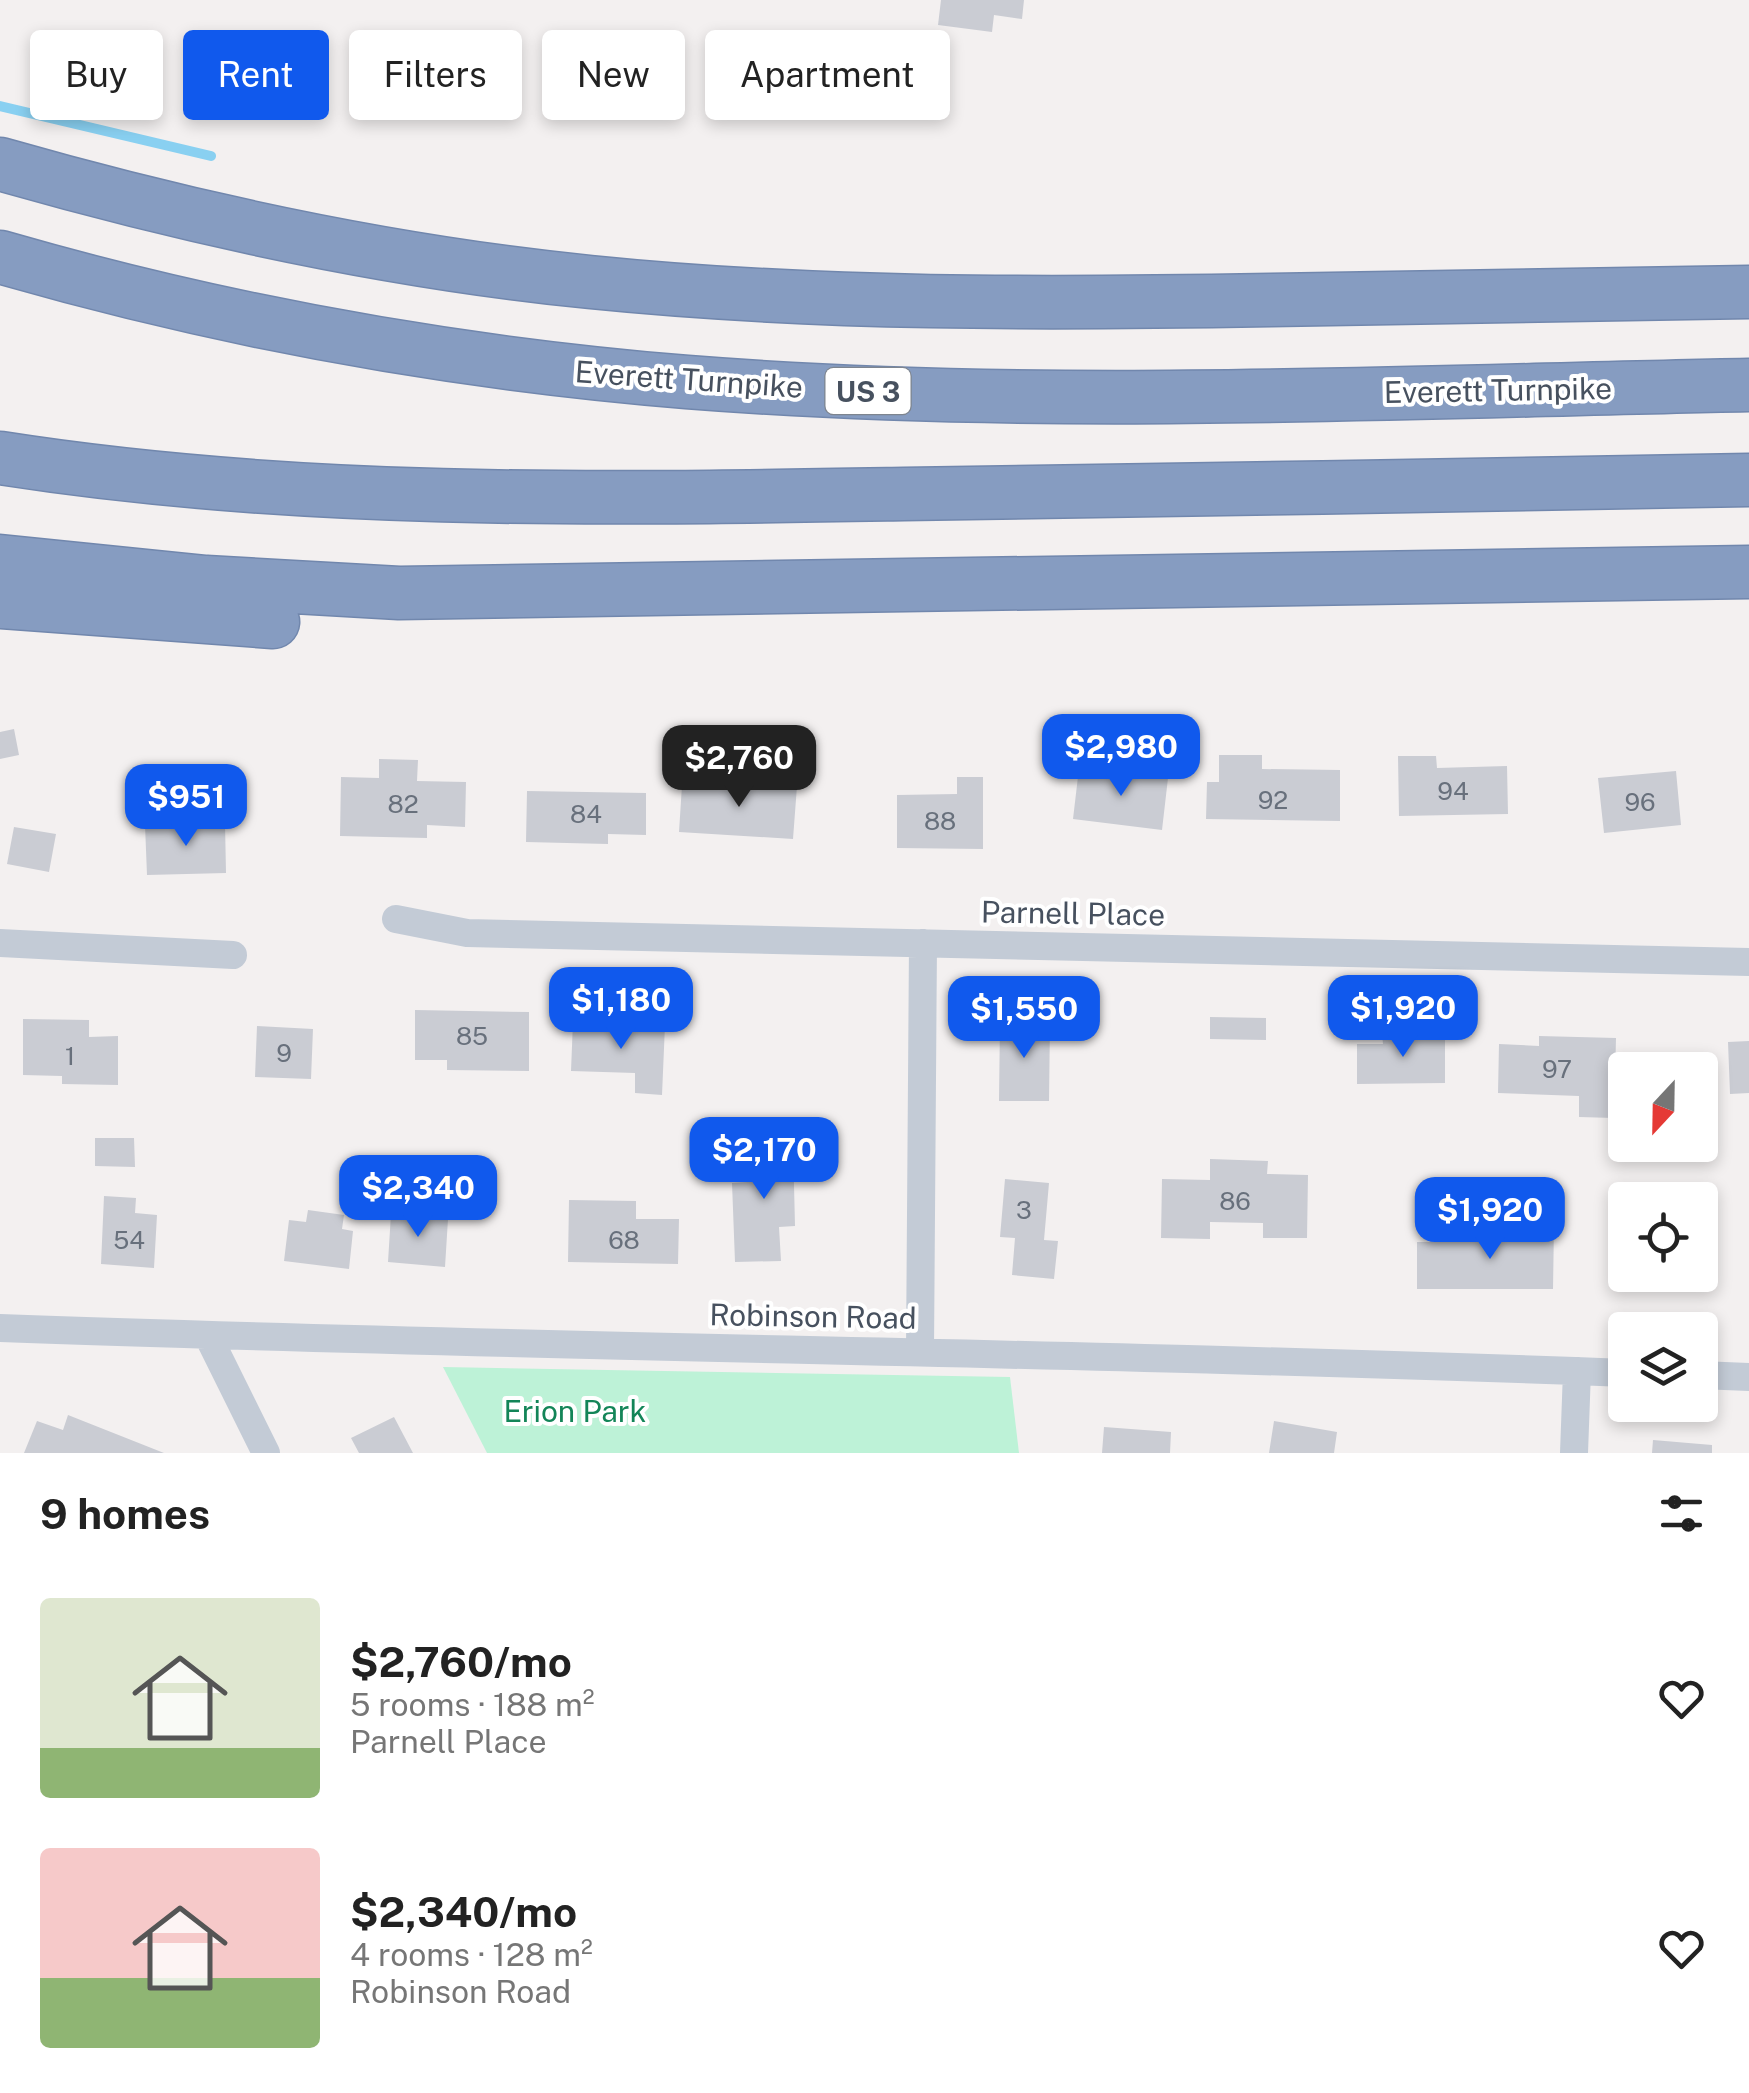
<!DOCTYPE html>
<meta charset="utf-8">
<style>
:root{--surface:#fff;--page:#f6f6f6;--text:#222;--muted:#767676;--accent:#1059ed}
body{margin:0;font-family:"Public Sans",sans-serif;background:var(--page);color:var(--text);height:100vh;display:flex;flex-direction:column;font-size:38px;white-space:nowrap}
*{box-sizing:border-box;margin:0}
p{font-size:32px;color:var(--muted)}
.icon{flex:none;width:55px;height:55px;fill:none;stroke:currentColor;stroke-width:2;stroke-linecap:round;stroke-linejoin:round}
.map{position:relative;height:1453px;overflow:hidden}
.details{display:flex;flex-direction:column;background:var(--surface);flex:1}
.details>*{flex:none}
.guide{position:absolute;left:30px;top:30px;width:1000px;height:90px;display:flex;gap:20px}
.needle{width:65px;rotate:202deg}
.buttons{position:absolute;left:1608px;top:1052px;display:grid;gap:20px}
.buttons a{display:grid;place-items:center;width:110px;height:110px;border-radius:10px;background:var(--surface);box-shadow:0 5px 15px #0003;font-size:50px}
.price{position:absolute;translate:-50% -85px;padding:0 22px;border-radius:20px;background:var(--accent);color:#fff;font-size:32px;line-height:65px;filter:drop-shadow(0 2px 5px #0008)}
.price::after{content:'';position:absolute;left:50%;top:60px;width:30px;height:22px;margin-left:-15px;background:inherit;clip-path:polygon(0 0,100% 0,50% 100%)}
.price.active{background:#222;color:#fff}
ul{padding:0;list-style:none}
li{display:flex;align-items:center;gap:30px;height:250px;padding:0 40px}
li span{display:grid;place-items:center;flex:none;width:280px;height:200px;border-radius:10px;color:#555}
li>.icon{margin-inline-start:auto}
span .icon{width:120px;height:120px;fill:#fffc;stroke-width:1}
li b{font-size:42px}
h2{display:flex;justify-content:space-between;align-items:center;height:120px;padding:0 40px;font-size:42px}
.pill{padding:0 35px;border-radius:10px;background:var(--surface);box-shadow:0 5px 15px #0003;font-size:35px;line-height:90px}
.pill.active{background:var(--accent);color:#fff}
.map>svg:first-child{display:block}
.green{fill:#bdf2d7}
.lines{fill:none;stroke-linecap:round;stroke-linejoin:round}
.stream{stroke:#89d0f1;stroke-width:10}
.building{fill:#caccd3}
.highway-casing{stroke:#7187ad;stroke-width:55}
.street{stroke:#c3cbd6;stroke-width:28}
.highway{stroke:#869cc1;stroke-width:52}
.labels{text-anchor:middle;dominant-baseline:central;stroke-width:8;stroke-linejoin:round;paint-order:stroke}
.number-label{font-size:25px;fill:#68707c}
.shield{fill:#fff;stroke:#7e858f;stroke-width:2.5}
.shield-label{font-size:28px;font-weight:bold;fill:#47515f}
.street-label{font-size:30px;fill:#47515f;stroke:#fff}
.park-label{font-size:30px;fill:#138558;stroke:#fff}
</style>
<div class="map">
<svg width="1749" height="1453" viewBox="0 0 1749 1453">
<rect width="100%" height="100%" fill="#f3f0f0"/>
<path class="green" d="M443 1367 1010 1377 1019 1453H487Z"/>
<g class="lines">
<path class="stream" d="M0 106 211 156"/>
</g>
<path class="building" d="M941 0H1024L1022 19 994 15 992 32 938 25Z
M14 729 19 755 0 759V732Z
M1219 755H1262V769L1340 770V821L1206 819 1207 782H1219Z
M1398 756H1436L1437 768 1507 766 1508 814 1399 816Z
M379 759 418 760 417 781 466 782 465 827 427 825V838L340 836 341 777 379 778Z
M1079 768 1168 778 1162 830 1073 819Z
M1676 771 1681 825 1604 833 1598 778Z
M957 777H983V849L897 848V795L957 794Z
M713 780 797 786 793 839 679 832 682 785 712 787Z
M527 791 646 793V835L608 834V844L526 842Z
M225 823 226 873 147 875 145 825Z
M14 827 56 834 49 872 7 864Z
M415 1010 529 1012V1071L447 1070V1060H415Z
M1210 1017 1266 1018V1040L1210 1039Z
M23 1019 89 1020V1037L118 1036V1085L62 1084V1076L23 1075Z
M573 1021 665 1025 662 1095 635 1093V1073L571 1071Z
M1000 1021H1050L1049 1101H999Z
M257 1026 313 1029 311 1079 255 1077Z
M1445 1033V1083L1357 1084V1044H1383L1382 1034Z
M1539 1036 1616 1038 1614 1118 1579 1117V1096L1498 1093 1499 1044 1539 1046Z
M1749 1041V1093L1730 1094 1728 1042Z
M95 1138H134L135 1167 95 1166Z
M793 1143 795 1226 779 1227 781 1261 735 1262 732 1183 747 1182 745 1144Z
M1210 1159 1268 1161 1267 1174 1308 1175 1307 1238H1263V1223L1210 1222V1239L1161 1238 1162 1179 1210 1180Z
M1005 1179 1049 1183 1044 1240 1058 1241 1054 1279 1012 1275 1015 1238 1000 1237Z
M104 1196 136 1198 135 1213 157 1215 154 1268 101 1264Z
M569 1200 636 1201V1219H679L678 1264 568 1262Z
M308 1210 344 1215 342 1229 353 1231 349 1269 284 1261 289 1220 306 1222Z
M391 1214 448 1219 445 1267 388 1262Z
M1512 1225H1554L1553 1289H1417V1242H1512Z
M68 1415 164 1453H24L37 1421 63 1430Z
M394 1417 413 1453H359L351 1438Z
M1274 1421 1337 1432 1334 1453H1269Z
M1104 1427 1171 1432 1170 1453H1102Z
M1653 1440 1712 1445V1453H1652Z"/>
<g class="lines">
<defs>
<path id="highway" d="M0 164C192 219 391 262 590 282 816 305 1044 304 1271 300 1430 297 1590 295 1749 292
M0 257C225 322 454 363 687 382 1040 410 1396 392 1749 385
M0 458C300 505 602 499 904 494 1186 490 1467 485 1749 480
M0 561 206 582 399 593 1749 572
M0 602 273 622"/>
</defs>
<use href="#highway" class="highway-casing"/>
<path class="street" d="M396 919 467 933 1749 962
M0 943 233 955
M0 1328C541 1348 1083 1352 1625 1373
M208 1336 266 1453
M920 1351 923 943
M1700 1375 1749 1377
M1574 1453 1577 1371"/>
<use href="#highway" class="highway"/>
</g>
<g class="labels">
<g class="number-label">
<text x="1453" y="791">94</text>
<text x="1273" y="800">92</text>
<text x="1640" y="802">96</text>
<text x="403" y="804">82</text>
<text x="586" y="814">84</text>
<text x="940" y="821">88</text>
<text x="472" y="1036">85</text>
<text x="284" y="1053">9</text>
<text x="70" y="1056">1</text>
<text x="1557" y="1069">97</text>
<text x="1235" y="1201">86</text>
<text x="1024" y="1210">3</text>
<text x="129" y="1240">54</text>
<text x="624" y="1240">68</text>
</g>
<rect class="shield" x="825.5" y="368" width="85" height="46" rx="8"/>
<g class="shield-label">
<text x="868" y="391">US 3</text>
</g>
<g class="street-label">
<text transform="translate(689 379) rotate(4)">Everett Turnpike</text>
<text transform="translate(1498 390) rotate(-1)">Everett Turnpike</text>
<text transform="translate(1073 913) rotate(1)">Parnell Place</text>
<text transform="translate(813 1316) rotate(1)">Robinson Road</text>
</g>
<g class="park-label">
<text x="575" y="1411">Erion Park</text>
</g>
</g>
</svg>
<div class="buttons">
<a><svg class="needle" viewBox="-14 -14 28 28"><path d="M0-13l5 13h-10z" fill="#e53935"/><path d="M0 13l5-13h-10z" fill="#767676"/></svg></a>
<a><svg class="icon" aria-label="locate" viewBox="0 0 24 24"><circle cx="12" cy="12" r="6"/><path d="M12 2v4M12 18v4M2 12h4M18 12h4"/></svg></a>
<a><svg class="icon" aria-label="layers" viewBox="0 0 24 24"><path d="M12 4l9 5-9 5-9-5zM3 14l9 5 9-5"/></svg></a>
</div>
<b class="price" style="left:1121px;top:799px">$2,980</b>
<b class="price active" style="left:739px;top:810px">$2,760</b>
<b class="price" style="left:186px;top:849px">$951</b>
<b class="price" style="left:621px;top:1052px">$1,180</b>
<b class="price" style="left:1403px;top:1060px">$1,920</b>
<b class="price" style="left:1024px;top:1061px">$1,550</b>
<b class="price" style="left:764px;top:1202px">$2,170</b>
<b class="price" style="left:418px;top:1240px">$2,340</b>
<b class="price" style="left:1490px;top:1262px">$1,920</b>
<div class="guide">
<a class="pill">Buy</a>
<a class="pill active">Rent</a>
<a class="pill">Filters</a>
<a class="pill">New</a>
<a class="pill">Apartment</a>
</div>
</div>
<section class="details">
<h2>9 homes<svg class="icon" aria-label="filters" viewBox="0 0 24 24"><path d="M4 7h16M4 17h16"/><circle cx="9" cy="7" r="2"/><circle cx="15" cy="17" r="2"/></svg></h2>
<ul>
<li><span style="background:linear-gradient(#dfe7d0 75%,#8fb573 0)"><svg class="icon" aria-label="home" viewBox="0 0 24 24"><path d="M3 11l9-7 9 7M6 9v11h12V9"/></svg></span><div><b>$2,760/mo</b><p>5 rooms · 188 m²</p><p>Parnell Place</p></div><svg class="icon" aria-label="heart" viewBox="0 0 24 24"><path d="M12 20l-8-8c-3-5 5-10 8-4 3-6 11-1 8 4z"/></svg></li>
<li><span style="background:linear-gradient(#f6c9c9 65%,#8fb573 0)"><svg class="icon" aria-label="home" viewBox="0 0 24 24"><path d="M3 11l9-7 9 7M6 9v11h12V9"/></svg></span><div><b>$2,340/mo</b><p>4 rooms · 128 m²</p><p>Robinson Road</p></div><svg class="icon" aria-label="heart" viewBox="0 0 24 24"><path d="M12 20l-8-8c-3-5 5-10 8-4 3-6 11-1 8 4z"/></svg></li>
</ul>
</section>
